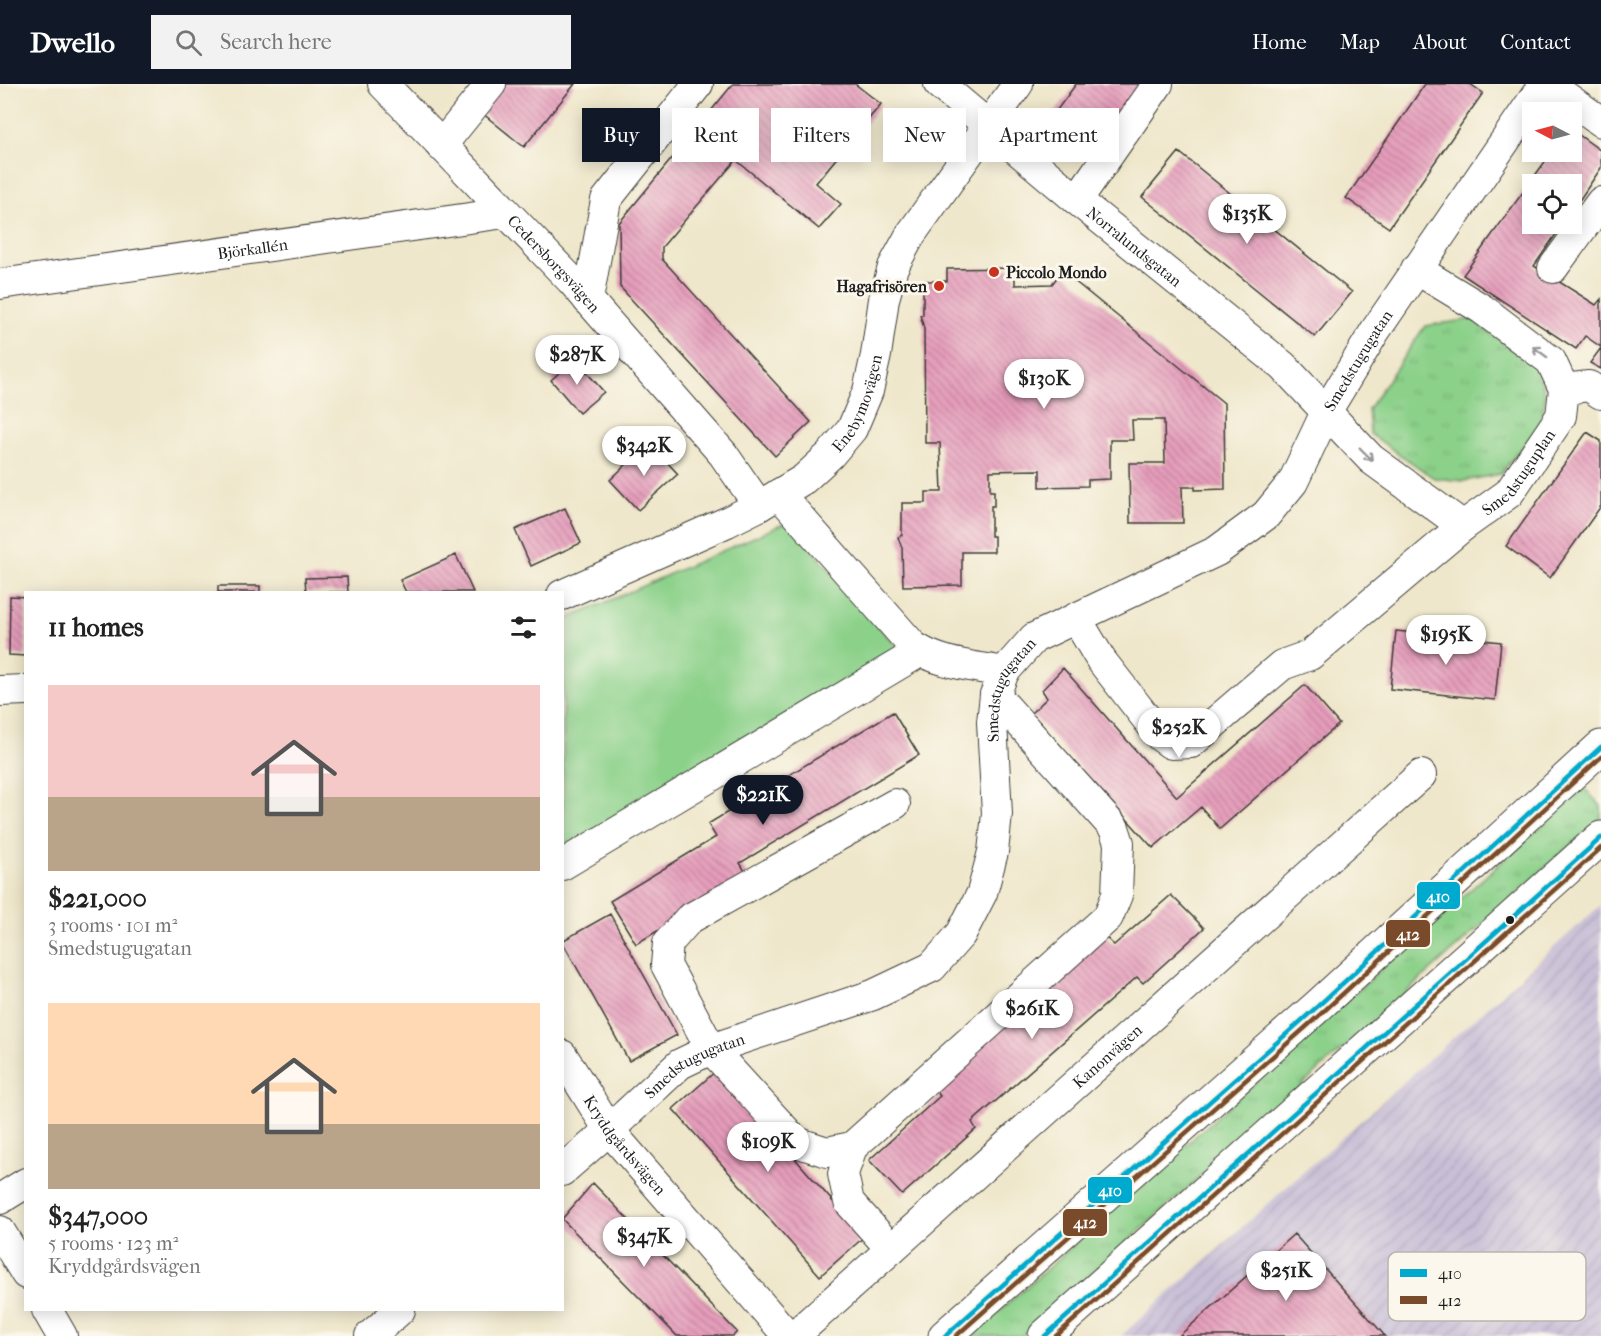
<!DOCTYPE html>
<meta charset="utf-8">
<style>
:root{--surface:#fff;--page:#f2f2f2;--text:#222;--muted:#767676;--accent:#111827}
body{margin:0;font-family:"IM FELL French Canon",serif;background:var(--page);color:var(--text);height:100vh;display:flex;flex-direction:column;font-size:22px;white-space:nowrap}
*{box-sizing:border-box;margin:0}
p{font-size:20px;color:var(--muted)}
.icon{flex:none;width:33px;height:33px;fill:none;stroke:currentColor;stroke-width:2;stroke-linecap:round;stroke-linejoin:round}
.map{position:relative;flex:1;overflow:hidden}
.details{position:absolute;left:24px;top:507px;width:540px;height:720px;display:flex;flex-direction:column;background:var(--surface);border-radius:0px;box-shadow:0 3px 15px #0003}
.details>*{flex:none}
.top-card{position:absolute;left:582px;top:24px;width:570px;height:54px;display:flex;gap:12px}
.needle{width:39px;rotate:276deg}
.fabs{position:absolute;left:1522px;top:18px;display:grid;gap:12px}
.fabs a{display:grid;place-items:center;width:60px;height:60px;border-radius:0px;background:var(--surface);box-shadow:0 3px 15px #0003;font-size:30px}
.price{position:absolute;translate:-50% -51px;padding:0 14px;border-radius:21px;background:#fff;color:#222;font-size:20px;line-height:39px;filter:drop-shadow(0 2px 3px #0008)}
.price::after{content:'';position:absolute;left:50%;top:36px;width:18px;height:14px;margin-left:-9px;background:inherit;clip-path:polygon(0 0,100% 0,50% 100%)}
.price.on{background:var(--accent);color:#fff}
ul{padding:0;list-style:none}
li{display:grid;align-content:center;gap:12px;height:318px;padding:0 24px}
li span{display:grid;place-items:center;height:186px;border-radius:0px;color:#555}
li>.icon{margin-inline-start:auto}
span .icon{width:108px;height:108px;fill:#fffc;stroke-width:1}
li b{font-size:26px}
h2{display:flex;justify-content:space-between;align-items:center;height:72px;padding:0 24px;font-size:26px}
.pill{padding:0 21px;border-radius:0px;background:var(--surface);box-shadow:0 3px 15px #0003;font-size:21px;line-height:54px}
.pill.on{background:var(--accent);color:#fff}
header{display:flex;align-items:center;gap:36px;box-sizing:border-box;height:84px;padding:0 30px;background:var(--accent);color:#fff}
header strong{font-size:28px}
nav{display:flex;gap:33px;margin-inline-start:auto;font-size:21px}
.search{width:420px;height:54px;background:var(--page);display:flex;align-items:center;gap:15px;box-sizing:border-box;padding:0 21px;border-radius:0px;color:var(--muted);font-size:22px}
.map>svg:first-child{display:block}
.industrial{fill:url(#industrial-furrows)}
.grass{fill:url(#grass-tufts);stroke:#547653;stroke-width:1.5}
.green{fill:#8cd18a;stroke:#547653;stroke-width:1.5}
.building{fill:url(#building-back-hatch)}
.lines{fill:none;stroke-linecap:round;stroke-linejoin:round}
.minor-casing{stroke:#3c3a36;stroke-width:32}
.major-casing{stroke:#3c3a36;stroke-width:35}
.minor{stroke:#fff;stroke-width:30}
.major{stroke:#fff;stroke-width:33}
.bus-1-casing{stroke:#fbf7ec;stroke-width:9}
.bus-2-casing{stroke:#fbf7ec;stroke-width:9}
.bus-1{stroke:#00a9ce;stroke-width:4.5}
.bus-2{stroke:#7a4b2a;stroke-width:4.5}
.oneway{stroke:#999}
.poi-dot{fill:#c8321e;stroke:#fbf7ec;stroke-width:2}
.bus-dot{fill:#1c1c1c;stroke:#fbf7ec;stroke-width:2}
.labels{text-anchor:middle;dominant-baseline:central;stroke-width:6;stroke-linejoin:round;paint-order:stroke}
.street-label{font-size:16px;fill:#1c1c1c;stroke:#fbf7ec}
.poi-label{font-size:16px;font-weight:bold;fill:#1c1c1c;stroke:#fbf7ec;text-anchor:start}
.key{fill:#fbf7ec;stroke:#b8b5ae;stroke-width:1.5}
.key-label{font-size:16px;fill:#1c1c1c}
.line-badge{stroke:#fbf7ec;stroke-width:2}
.badge-label{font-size:16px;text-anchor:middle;font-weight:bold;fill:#fff}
</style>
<header>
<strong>Dwello</strong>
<div class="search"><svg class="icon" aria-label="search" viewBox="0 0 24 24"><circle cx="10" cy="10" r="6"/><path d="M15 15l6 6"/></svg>Search here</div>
<nav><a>Home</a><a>Map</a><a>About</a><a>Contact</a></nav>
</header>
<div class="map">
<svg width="1601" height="1252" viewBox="0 0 1601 1252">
<defs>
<pattern id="industrial-furrows" width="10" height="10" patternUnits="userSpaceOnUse" patternTransform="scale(1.5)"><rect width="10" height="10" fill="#c9bfd7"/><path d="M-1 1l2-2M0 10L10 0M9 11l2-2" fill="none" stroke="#aca4b8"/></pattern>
<pattern id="grass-tufts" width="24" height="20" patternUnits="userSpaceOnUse" patternTransform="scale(1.5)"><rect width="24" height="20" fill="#8cd18a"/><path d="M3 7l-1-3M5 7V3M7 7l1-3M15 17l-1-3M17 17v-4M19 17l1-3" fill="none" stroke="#78b376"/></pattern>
<pattern id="building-back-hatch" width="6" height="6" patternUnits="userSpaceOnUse" patternTransform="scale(1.5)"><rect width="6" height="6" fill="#e69dbb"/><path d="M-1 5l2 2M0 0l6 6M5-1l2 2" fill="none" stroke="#ba7f97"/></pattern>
</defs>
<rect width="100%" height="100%" fill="#fbf7ec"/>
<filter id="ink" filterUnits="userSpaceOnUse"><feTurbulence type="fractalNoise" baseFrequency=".0167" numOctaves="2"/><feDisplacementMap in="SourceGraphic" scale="12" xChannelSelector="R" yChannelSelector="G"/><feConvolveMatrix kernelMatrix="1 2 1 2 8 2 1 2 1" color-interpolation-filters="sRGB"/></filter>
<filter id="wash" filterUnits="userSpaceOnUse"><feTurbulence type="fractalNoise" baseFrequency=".008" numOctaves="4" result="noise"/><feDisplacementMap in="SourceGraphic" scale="24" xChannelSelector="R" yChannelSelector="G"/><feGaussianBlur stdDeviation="1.35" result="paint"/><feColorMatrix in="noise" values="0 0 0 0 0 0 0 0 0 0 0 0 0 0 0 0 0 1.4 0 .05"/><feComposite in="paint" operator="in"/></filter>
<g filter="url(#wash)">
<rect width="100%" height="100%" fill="#efe7cb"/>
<path class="industrial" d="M1601 821V1252H1121Z"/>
<path class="grass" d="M1472 235 1537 284 1545 311 1541 340 1500 390 1464 397 1434 394 1370 350 1368 325 1425 242Z
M1584 704 1601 722V734L1022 1252H972Z"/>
<path class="green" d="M788 438 901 568 563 772V537Z"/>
<g id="blocks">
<path class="building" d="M506 0H575L524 63 482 29Z
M733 0H855L881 20 816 99 841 120 819 145 736 76 662 163V175L811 338 775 372 620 203 619 139Z
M1076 0H1146L1097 67 1051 34Z
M1425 0H1470L1483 9 1389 144 1346 114Z
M1572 46 1601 67V84L1572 127V100H1533V140H1563L1534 182 1596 221 1601 215V263L1585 252 1576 265 1463 191 1552 68H1572Z
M1179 68 1352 208 1315 253 1142 113Z
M1015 184V201L1052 200 1062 187 1224 319 1225 405 1195 406V403H1182L1183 439H1130L1129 379H1165L1164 336H1132L1133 356H1110V395L1088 396V402L1040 403V386L990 387V407H994V422H991V452H994V468H962V501L903 502 902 464 898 453 902 451V419H926V408H942L940 359H925L924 244 920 231H923V197H947V185Z
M1601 264V285L1590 279Z
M575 275 604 308 579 329 551 296Z
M1587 348 1601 357V422L1550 494 1506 462Z
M649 359 678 390 638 426 610 396Z
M565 424 581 459 531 482 515 446Z
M456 471 473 508H406L400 496Z
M347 493 348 508H306L305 494Z
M218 502H260V508H218Z
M10 512 26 513V572L9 571Z
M1396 547 1501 558 1495 616 1390 605Z
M1063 584 1177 713 1305 601 1339 640 1220 745 1201 723 1153 764 1031 629 1047 614 1042 606Z
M893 628 919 671 740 779 748 792 636 860 610 817 716 753 708 740Z
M1171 811 1204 844 1143 899 1137 893 972 1038 976 1045 902 1111 869 1076 940 1012 933 1004 1104 852 1114 861Z
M610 830 677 951 629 977 562 857Z
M717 986 864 1153 820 1192 673 1025Z
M593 1099 737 1248 733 1252H677L562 1135Z
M1294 1150 1385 1252H1179Z"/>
</g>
</g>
<g filter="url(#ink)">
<use href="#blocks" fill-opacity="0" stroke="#3c3a36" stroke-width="1.5"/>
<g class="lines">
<defs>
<g id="minor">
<path id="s1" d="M383 0 571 196 723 370 759 422"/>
<path id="s2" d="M939 0 1077 116 1283 282 1371 375 1463 442 1509 409 1561 332 1564 305 1551 277 1482 225 1416 185"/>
<path d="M1548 0 1601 38"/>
<path d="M441 62 491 0"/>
<path d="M1077 116 1158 0"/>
<path d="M1553 184 1601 118"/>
<path id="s3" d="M0 200 505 129"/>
<path d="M588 216 606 116 698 0"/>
<path d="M1564 305 1589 302 1601 310"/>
<path d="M779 410 913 562C939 580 973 582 1004 588"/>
<path id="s4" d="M562 511 727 438 759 422 804 395 830 371 852 345 868 307 876 271 884 215 893 183 911 150 1018 0"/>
<path d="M1076 534 1101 576 1161 653 1171 660 1191 659 1282 581 1310 571 1463 442"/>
<path d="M0 607 26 606"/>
<path d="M895 720 689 835 668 859 666 881 711 965 796 1058 827 1068 852 1063 1108 833 1117 811 1119 759 1114 744 995 611"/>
<path d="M562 781 921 567"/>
<path id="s5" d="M562 971 609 1046 788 1252"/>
<path d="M852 1063 843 1090 849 1118 891 1165"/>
<path id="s6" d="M562 1087 609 1046 680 980 711 965 873 911 932 883 961 850 982 809 993 768 997 730 992 638 995 611 1004 588 1034 554 1217 467 1266 431 1293 398 1326 328 1375 247 1544 0"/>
<path d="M0 1115 26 1099"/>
<path d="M0 1147 26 1190"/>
<path d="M47 1226 62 1252"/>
<path d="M370 1252 400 1226"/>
<path id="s7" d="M794 1252 1421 691"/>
</g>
<path id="major" d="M945 1252 1318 922 1601 663
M1045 1252 1601 754"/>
</defs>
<use href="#minor" class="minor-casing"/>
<use href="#major" class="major-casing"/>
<use href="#minor" class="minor"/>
<use href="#major" class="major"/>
<defs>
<path id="bus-1" d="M945 1252 1318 922 1601 663
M1045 1252 1601 754"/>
<path id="bus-2" d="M956 1252 1323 928 1601 673
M1056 1252 1601 764"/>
</defs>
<use href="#bus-1" class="bus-1-casing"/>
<use href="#bus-2" class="bus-2-casing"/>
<use href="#bus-1" class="bus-1"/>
<use href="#bus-2" class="bus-2"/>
</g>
<defs><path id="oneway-shaft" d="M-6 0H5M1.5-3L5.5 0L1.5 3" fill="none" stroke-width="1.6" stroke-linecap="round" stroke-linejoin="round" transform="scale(1.5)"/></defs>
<g class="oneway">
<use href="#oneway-shaft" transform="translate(1540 268) rotate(-144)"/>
<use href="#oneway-shaft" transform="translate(1366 370) rotate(45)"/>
</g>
</g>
<g class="poi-dot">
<circle cx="994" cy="188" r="6"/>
<circle cx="939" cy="202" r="6"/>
</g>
<circle class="bus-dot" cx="1510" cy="836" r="5"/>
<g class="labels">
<g class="street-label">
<text stroke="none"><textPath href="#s2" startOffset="254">Norralundsgatan</textPath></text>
<text stroke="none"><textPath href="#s3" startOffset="255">Björkallén</textPath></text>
<text stroke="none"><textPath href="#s1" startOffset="248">Cedersborgsvägen</textPath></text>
<text stroke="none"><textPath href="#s6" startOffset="1234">Smedstugugatan</textPath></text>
<text stroke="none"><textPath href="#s4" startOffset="364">Enebymovägen</textPath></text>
<text stroke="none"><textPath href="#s2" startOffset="765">Smedstuguplan</textPath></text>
<text stroke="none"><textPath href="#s6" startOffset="730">Smedstugugatan</textPath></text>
<text stroke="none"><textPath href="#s7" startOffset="420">Kanonvägen</textPath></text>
<text stroke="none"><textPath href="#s6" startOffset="171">Smedstugugatan</textPath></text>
<text stroke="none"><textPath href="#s5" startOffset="110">Kryddgårdsvägen</textPath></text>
</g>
<g class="poi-label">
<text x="1006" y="188">Piccolo Mondo</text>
<text x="927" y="202" text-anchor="end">Hagafrisören</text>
</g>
</g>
<rect x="1388" y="1168" width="198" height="69" rx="9" class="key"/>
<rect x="1400" y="1185" width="27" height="8" fill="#00a9ce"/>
<rect x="1400" y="1212" width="27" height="8" fill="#7a4b2a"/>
<g class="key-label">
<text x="1438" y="1195">410</text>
<text x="1438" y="1222">412</text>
</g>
<g class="line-badge">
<rect x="1416" y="797" width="45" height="29" rx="6" fill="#00a9ce"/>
<rect x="1385" y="835" width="46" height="29" rx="6" fill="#7a4b2a"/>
<rect x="1087" y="1092" width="46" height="28" rx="6" fill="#00a9ce"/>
<rect x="1062" y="1124" width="46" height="29" rx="6" fill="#7a4b2a"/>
</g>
<g class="badge-label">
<text x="1438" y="818">410</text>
<text x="1408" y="856">412</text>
<text x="1110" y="1112">410</text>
<text x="1085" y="1144">412</text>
</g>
</svg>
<div class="fabs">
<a><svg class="needle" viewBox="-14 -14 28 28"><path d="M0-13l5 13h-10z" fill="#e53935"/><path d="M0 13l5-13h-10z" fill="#767676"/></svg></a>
<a><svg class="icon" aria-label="locate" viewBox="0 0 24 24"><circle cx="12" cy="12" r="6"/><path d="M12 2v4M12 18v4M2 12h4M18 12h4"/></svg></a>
</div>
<b class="price" style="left:1247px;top:161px">$135K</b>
<b class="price" style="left:577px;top:302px">$287K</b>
<b class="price" style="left:1044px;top:326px">$130K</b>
<b class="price" style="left:644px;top:393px">$342K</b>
<b class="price" style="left:1446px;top:582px">$195K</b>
<b class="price" style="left:1179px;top:675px">$252K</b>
<b class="price on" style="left:763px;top:742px">$221K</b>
<b class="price" style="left:1032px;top:956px">$261K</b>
<b class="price" style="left:768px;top:1089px">$109K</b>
<b class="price" style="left:644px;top:1184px">$347K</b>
<b class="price" style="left:1286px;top:1218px">$251K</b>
<div class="top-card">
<a class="pill on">Buy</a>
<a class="pill">Rent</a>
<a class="pill">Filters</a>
<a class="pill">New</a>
<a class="pill">Apartment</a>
</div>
<section class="details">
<h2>11 homes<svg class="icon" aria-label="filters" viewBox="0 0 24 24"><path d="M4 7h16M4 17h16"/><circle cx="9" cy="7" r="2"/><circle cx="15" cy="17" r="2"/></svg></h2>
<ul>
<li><span style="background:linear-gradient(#f6c9c9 60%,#b9a48a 0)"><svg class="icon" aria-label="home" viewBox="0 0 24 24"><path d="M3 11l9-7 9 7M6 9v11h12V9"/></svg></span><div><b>$221,000</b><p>3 rooms · 101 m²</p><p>Smedstugugatan</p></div></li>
<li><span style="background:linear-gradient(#ffd9b3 65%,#b9a48a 0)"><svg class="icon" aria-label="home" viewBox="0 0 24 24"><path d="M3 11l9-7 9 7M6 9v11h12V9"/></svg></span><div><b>$347,000</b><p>5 rooms · 123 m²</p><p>Kryddgårdsvägen</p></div></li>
</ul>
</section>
</div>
